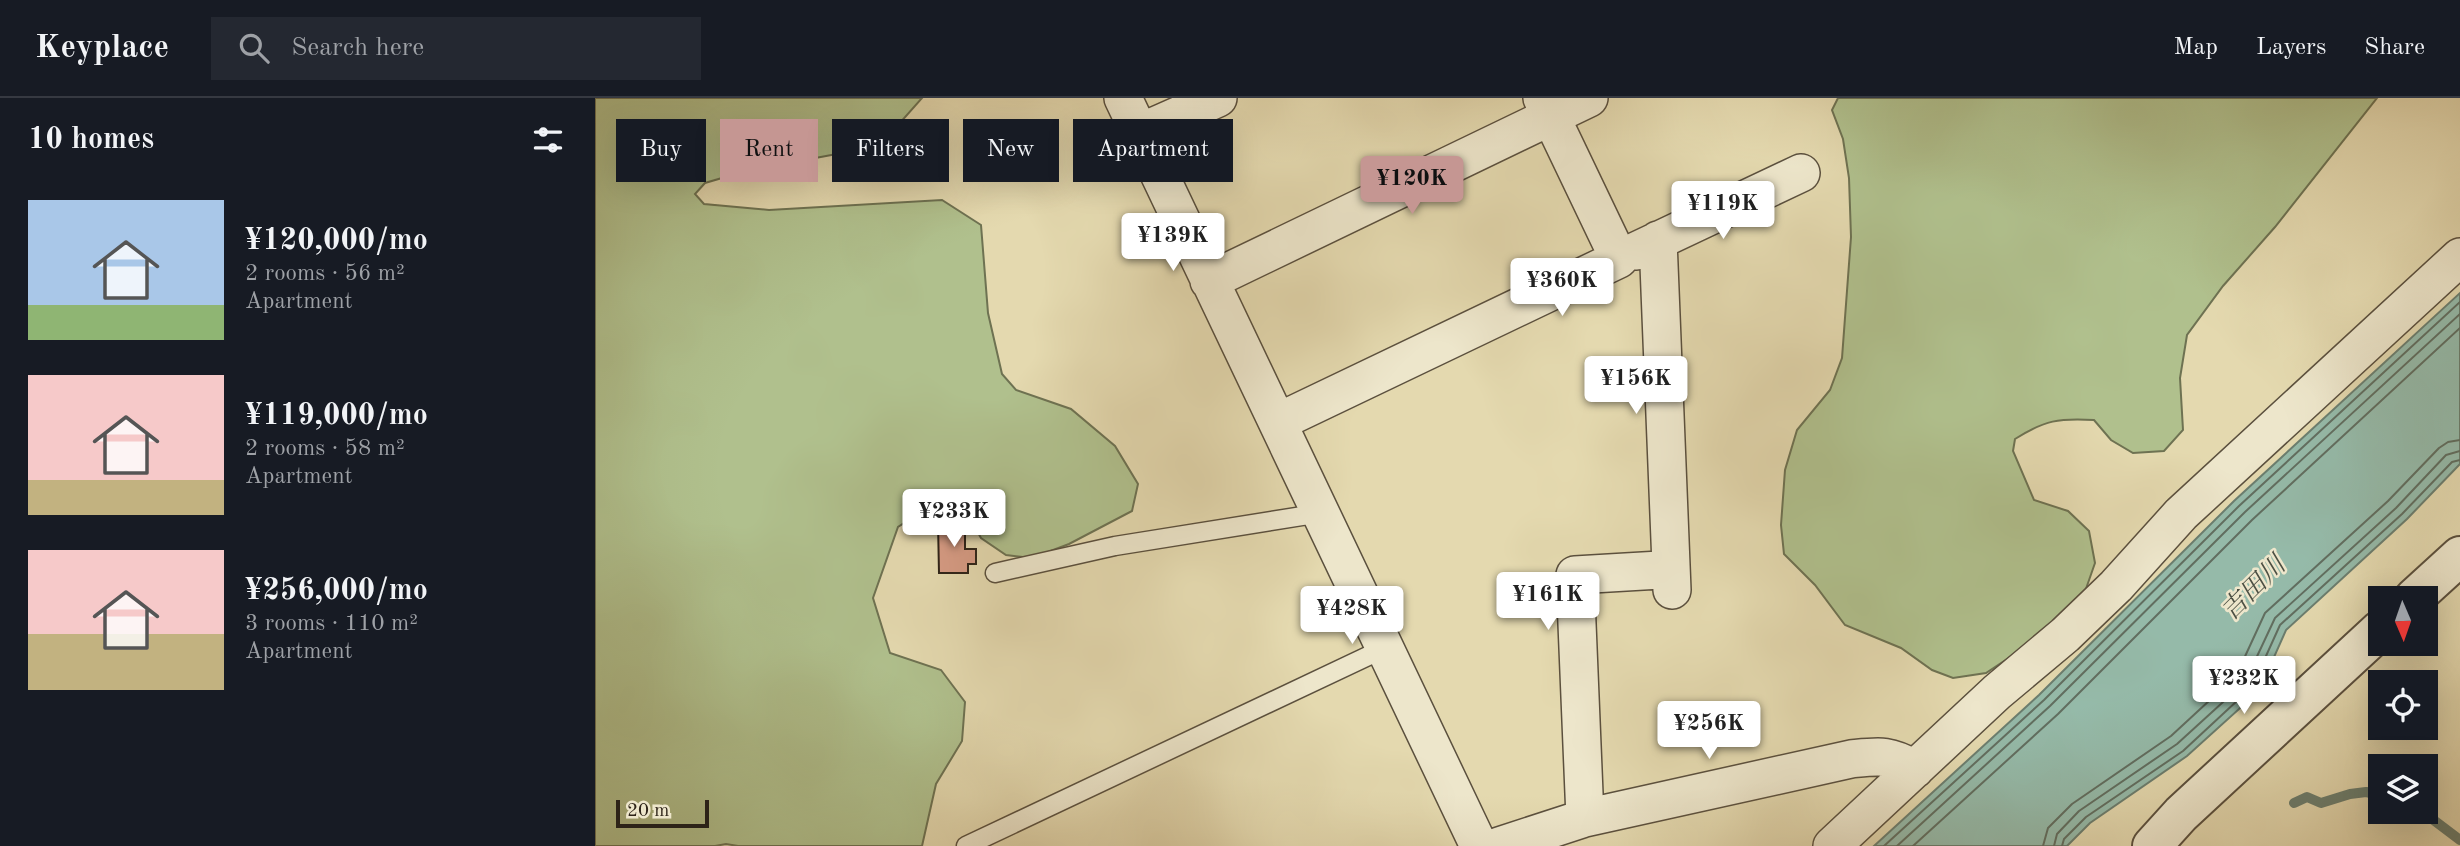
<!DOCTYPE html>
<meta charset="utf-8">
<style>
:root{--surface:#171b24;--page:#242831;--text:#f1f3f6;--muted:#9ea1a6;--line:#363941;--accent:#c59692}
body{margin:0;font-family:"Old Standard TT","Noto Serif JP",serif;background:var(--page);color:var(--text);height:100vh;display:flex;flex-direction:column;font-size:26px;white-space:nowrap}
*{box-sizing:border-box;margin:0}
p{font-size:23px;color:var(--muted)}
.icon{flex:none;width:38px;height:38px;fill:none;stroke:currentColor;stroke-width:2;stroke-linecap:round;stroke-linejoin:round}
.map{position:relative;flex:1;overflow:hidden}
.drawer{display:flex;flex-direction:column;background:var(--surface);width:595px}
.drawer>*{flex:none}
.top-card{position:absolute;left:21px;top:21px;width:665px;height:63px;display:flex;gap:14px}
.needle{width:46px;rotate:178deg}
.tools{position:absolute;left:1773px;top:488px;display:grid;gap:14px}
.tools a{display:grid;place-items:center;width:70px;height:70px;border-radius:0px;background:var(--surface);box-shadow:0 7px 28px #0002;font-size:35px}
.scale{position:absolute;left:21px;bottom:18px;width:93px;box-sizing:border-box;padding-left:7px;border:4px solid #2d2318;border-top:0;font-size:19px;line-height:24px;white-space:nowrap;color:#2d2318;-webkit-text-stroke:5px #ede6cb;paint-order:stroke}
.price{position:absolute;translate:-50% -60px;padding:0 16px;border-radius:7px;background:#fff;color:#222;font-size:23px;line-height:46px;filter:drop-shadow(0 2px 4px #0008)}
.price::after{content:'';position:absolute;left:50%;top:42px;width:21px;height:16px;margin-left:-10px;background:inherit;clip-path:polygon(0 0,100% 0,50% 100%)}
.price.current{background:var(--accent);color:#111}
ul{padding:0;list-style:none}
li{display:flex;align-items:center;gap:21px;height:175px;padding:0 28px}
li span{display:grid;place-items:center;flex:none;width:196px;height:140px;border-radius:0px;color:#555}
li>.icon{margin-inline-start:auto}
span .icon{width:84px;height:84px;fill:#fffc;stroke-width:1}
li b{font-size:30px}
h2{display:flex;justify-content:space-between;align-items:center;height:84px;padding:0 28px;font-size:30px}
.tag{padding:0 24px;border-radius:0px;background:var(--surface);box-shadow:0 7px 28px #0002;font-size:24px;line-height:63px}
.tag.current{background:var(--accent);color:#111}
header{display:flex;align-items:center;gap:42px;box-sizing:border-box;height:98px;padding:0 35px;background:var(--surface);border-bottom:2px solid var(--line)}
header strong{font-size:33px}
nav{display:flex;gap:38px;margin-inline-start:auto;font-size:24px}
.search{width:490px;height:63px;background:var(--page);display:flex;align-items:center;gap:18px;box-sizing:border-box;padding:0 24px;border-radius:0px;color:var(--muted);font-size:26px}
main{display:flex;flex:1;min-height:0}
.map>svg:first-child{display:block}
.green{fill:#b0c08d;stroke:#6e7252;stroke-width:2}
.water{fill:#95baa9;stroke:#6b7e6f;stroke-width:2}
.lines{fill:none;stroke-linecap:round;stroke-linejoin:round}
.shore{stroke:#616e60;stroke-width:2}
.stream{stroke:#6b7e6f;stroke-width:10}
.building{fill:#d69b84;stroke:#2d2318;stroke-width:2}
.service-casing{stroke:#5b503e;stroke-width:21}
.minor-casing{stroke:#5b503e;stroke-width:40}
.tertiary-casing{stroke:#5b503e;stroke-width:42}
.service{stroke:#ede6cb;stroke-width:18}
.minor{stroke:#ede6cb;stroke-width:37}
.tertiary{stroke:#ede6cb;stroke-width:38}
.labels{text-anchor:middle;dominant-baseline:central;stroke-width:5;stroke-linejoin:round;paint-order:stroke}
.water-label{font-size:26px;font-style:italic;fill:#4c5044;stroke:#ede6cb}
</style>
<header>
<strong>Keyplace</strong>
<div class="search"><svg class="icon" aria-label="search" viewBox="0 0 24 24"><circle cx="10" cy="10" r="6"/><path d="M15 15l6 6"/></svg>Search here</div>
<nav><a>Map</a><a>Layers</a><a>Share</a></nav>
</header>
<main>
<section class="drawer">
<h2>10 homes<svg class="icon" aria-label="filters" viewBox="0 0 24 24"><path d="M4 7h16M4 17h16"/><circle cx="9" cy="7" r="2"/><circle cx="15" cy="17" r="2"/></svg></h2>
<ul>
<li><span style="background:linear-gradient(#a9c7e8 75%,#8fb573 0)"><svg class="icon" aria-label="home" viewBox="0 0 24 24"><path d="M3 11l9-7 9 7M6 9v11h12V9"/></svg></span><div><b>¥120,000/mo</b><p>2 rooms · 56 m²</p><p>Apartment</p></div></li>
<li><span style="background:linear-gradient(#f6c9c9 75%,#c2b280 0)"><svg class="icon" aria-label="home" viewBox="0 0 24 24"><path d="M3 11l9-7 9 7M6 9v11h12V9"/></svg></span><div><b>¥119,000/mo</b><p>2 rooms · 58 m²</p><p>Apartment</p></div></li>
<li><span style="background:linear-gradient(#f6c9c9 60%,#c2b280 0)"><svg class="icon" aria-label="home" viewBox="0 0 24 24"><path d="M3 11l9-7 9 7M6 9v11h12V9"/></svg></span><div><b>¥256,000/mo</b><p>3 rooms · 110 m²</p><p>Apartment</p></div></li>
</ul>
</section>
<div class="map">
<svg width="1865" height="748" viewBox="0 0 1865 748">
<rect width="100%" height="100%" fill="#e4d9af"/>
<filter id="stains"><feTurbulence type="fractalNoise" baseFrequency=".00286" numOctaves="4"/><feColorMatrix values="0 0 0 0 .2 0 0 0 0 .09 0 0 0 0 .02 0 0 0 .5 -.17"/></filter>
<radialGradient id="worn" r=".72"><stop offset=".6" stop-color="#630" stop-opacity="0"/><stop offset="1" stop-color="#630" stop-opacity=".3"/></radialGradient>
<path class="green" d="M0 0H327L304 26 263 52 151 73 110 85 100 96 109 106 174 112 347 102 386 127 393 215 407 276 421 292 476 311 520 348 543 386 537 413 474 446 437 460 411 457 386 440 374 418 353 408 325 415 303 429 278 500 295 555 346 572 370 604 367 643 341 686 327 748H143L131 746 120 748H0Z
M1243 0H1782L1680 129 1628 188 1592 237 1585 280 1588 332 1569 353 1538 355 1516 342 1499 322C1464 320 1450 322 1420 341L1418 353 1439 402 1473 413 1494 433 1500 465 1486 505 1447 538 1391 575 1358 580 1337 572 1306 550 1250 527 1220 487 1189 456 1186 427 1190 372 1202 332 1235 292 1247 260 1256 139 1254 80 1248 41 1237 12Z"/>
<path class="water" d="M1865 195V366L1812 421 1691 532 1664 593 1592 658 1495 725 1472 748H1279L1444 597 1639 403Z"/>
<g class="lines">
<path class="shore" d="M1289 748 1449 602 1644 408 1865 204
M1302 748 1455 608 1650 414 1865 216
M1318 748 1463 616 1657 422 1865 230
M1448 748 1453 730 1477 706 1576 638 1641 578 1670 515 1793 403 1844 350 1853 344 1865 342
M1459 748 1462 736 1484 713 1582 646 1650 584 1680 520 1801 410 1851 357 1865 353
M1467 748 1469 741 1491 719 1588 653 1657 589 1685 527 1807 416 1857 364 1865 362"/>
<path class="stream" d="M1699 705 1712 699 1726 705 1755 696 1771 694 1785 697
M1828 714 1865 742"/>
</g>
<path class="building" d="M370 424V451H381V466H373V475H344L343 425Z"/>
<g class="lines">
<defs>
<path id="service" d="M400 475 520 448 726 415
M371 748 790 550"/>
<path id="minor" d="M528 0 884 748
M544 35 623 0
M1063 142 1077 492
M1041 153 1206 75
M614 183 994 0
M683 324 1024 161 947 0
M990 720 980 477 1065 472 1076 467
M904 748 990 720 1256 661C1285 658 1293 656 1320 671
M1237 748 1402 594 1470 537 1521 488 1586 416 1865 159"/>
<path id="tertiary" d="M1819 500 1865 458
M1557 748 1586 716 1785 532"/>
</defs>
<use href="#service" class="service-casing"/>
<use href="#minor" class="minor-casing"/>
<use href="#tertiary" class="tertiary-casing"/>
<use href="#service" class="service"/>
<use href="#minor" class="minor"/>
<use href="#tertiary" class="tertiary"/>
</g>
<g class="labels">
<g class="water-label">
<text transform="translate(1659 491) rotate(-45)">吉田川</text>
</g>
</g>
<rect width="100%" height="100%" filter="url(#stains)"/>
<rect width="100%" height="100%" fill="url(#worn)"/>
</svg>
<div class="tools">
<a><svg class="needle" viewBox="-14 -14 28 28"><path d="M0-13l5 13h-10z" fill="#e53935"/><path d="M0 13l5-13h-10z" fill="#9ea1a6"/></svg></a>
<a><svg class="icon" aria-label="locate" viewBox="0 0 24 24"><circle cx="12" cy="12" r="6"/><path d="M12 2v4M12 18v4M2 12h4M18 12h4"/></svg></a>
<a><svg class="icon" aria-label="layers" viewBox="0 0 24 24"><path d="M12 4l9 5-9 5-9-5zM3 14l9 5 9-5"/></svg></a>
</div>
<div class="scale">20 m</div>
<b class="price current" style="left:817px;top:118px">¥120K</b>
<b class="price" style="left:1128px;top:143px">¥119K</b>
<b class="price" style="left:578px;top:175px">¥139K</b>
<b class="price" style="left:967px;top:220px">¥360K</b>
<b class="price" style="left:1041px;top:318px">¥156K</b>
<b class="price" style="left:359px;top:451px">¥233K</b>
<b class="price" style="left:953px;top:534px">¥161K</b>
<b class="price" style="left:757px;top:548px">¥428K</b>
<b class="price" style="left:1649px;top:618px">¥232K</b>
<b class="price" style="left:1114px;top:663px">¥256K</b>
<div class="top-card">
<a class="tag">Buy</a>
<a class="tag current">Rent</a>
<a class="tag">Filters</a>
<a class="tag">New</a>
<a class="tag">Apartment</a>
</div>
</div>
</main>
